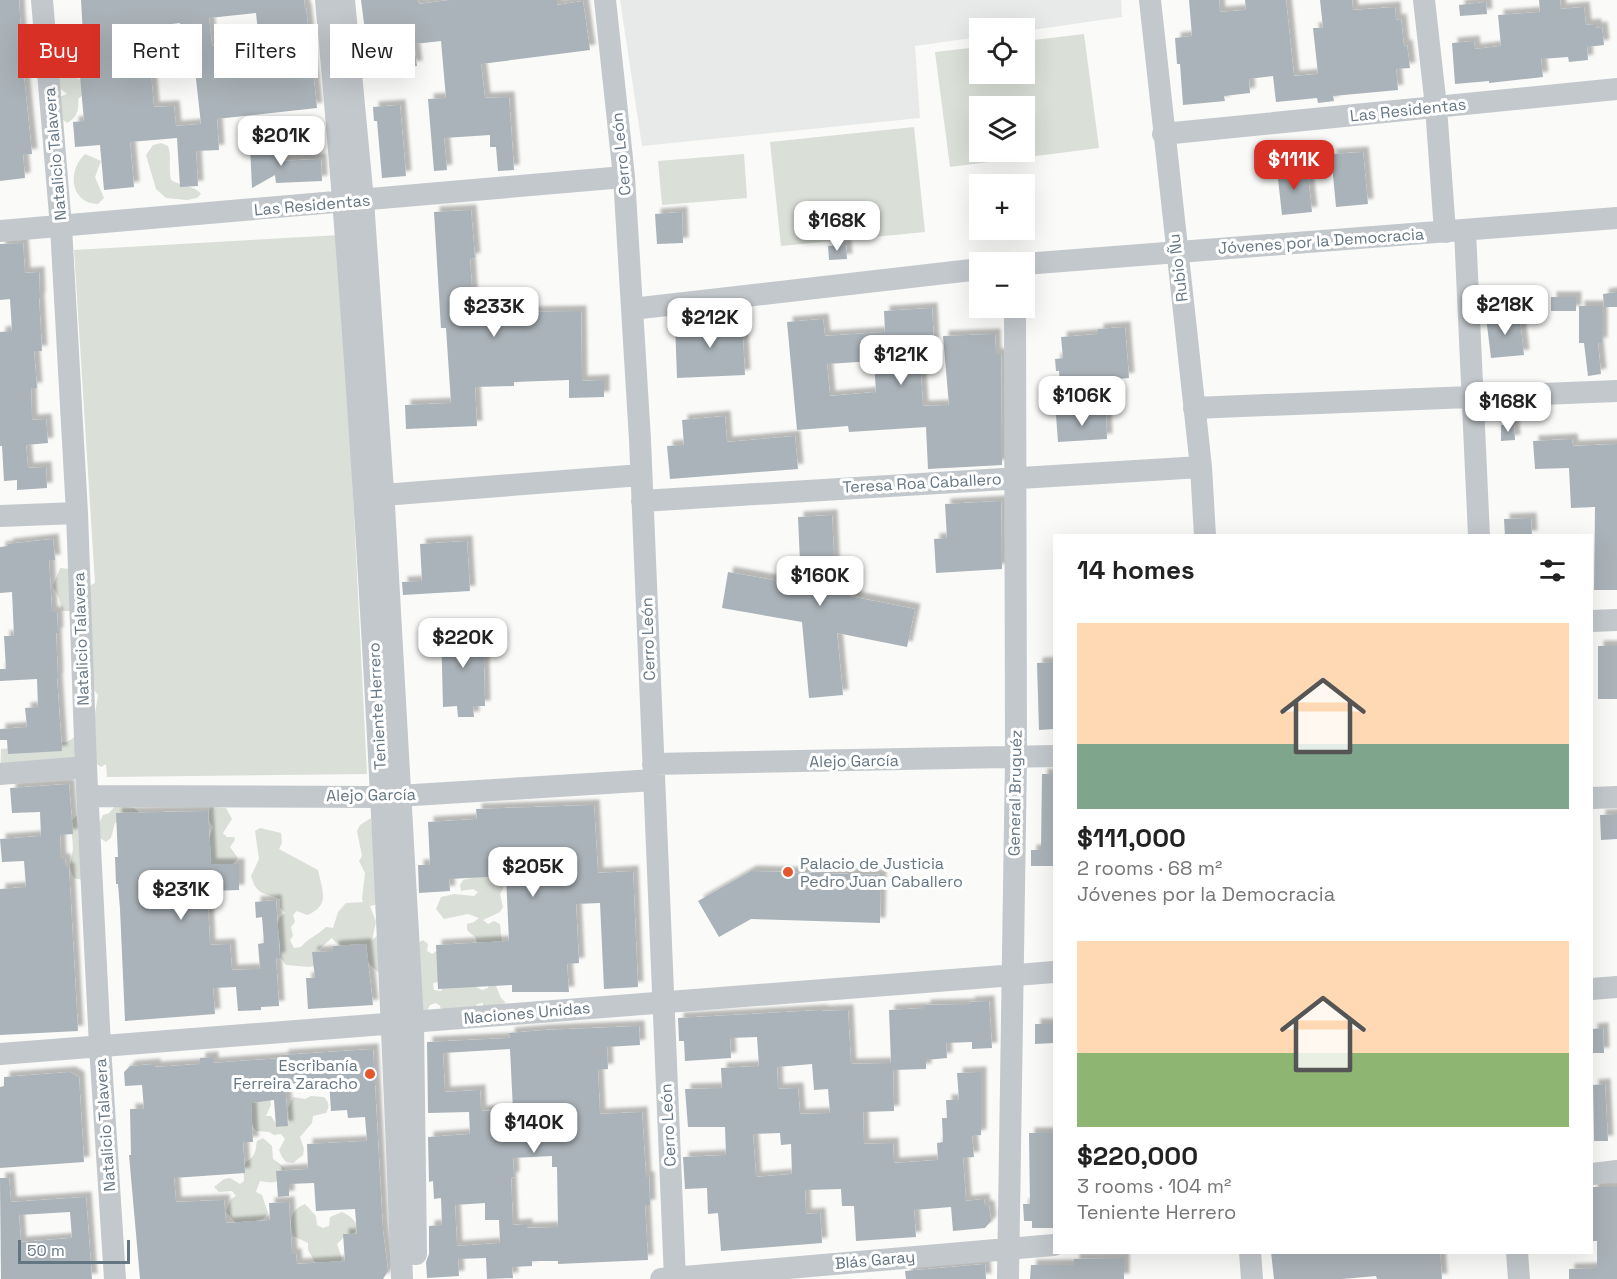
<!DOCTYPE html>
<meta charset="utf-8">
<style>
:root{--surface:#fff;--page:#f2f2f2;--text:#222;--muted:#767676;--accent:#d93025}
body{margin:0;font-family:"Space Grotesk",sans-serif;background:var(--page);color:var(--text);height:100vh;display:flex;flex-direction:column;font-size:22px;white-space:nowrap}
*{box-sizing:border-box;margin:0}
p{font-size:20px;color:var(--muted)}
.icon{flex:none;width:33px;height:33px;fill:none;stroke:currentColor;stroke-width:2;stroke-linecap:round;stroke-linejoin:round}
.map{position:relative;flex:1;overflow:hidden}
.drawer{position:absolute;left:1053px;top:534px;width:540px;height:720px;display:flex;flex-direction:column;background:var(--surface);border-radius:0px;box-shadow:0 6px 24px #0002}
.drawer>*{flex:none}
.hud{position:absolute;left:18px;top:24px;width:570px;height:54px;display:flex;gap:12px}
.tools{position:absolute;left:969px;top:18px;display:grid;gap:12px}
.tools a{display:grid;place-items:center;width:66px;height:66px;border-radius:0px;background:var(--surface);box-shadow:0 6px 24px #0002;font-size:30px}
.scale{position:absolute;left:18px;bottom:15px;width:112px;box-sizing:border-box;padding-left:6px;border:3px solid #657683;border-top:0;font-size:16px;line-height:21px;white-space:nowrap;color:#657683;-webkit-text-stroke:4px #fff;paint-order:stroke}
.price{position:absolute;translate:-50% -51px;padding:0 14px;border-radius:12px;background:#fff;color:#222;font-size:20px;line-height:39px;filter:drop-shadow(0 2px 3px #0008)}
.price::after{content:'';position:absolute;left:50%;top:36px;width:18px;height:14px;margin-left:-9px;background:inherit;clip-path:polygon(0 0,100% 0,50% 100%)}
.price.current{background:var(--accent);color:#fff}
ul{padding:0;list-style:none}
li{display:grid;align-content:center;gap:12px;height:318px;padding:0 24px}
li span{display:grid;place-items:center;height:186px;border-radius:0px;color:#555}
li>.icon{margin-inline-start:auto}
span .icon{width:108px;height:108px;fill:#fffc;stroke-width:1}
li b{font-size:26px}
h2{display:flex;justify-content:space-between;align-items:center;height:72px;padding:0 24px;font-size:26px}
.tag{padding:0 21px;border-radius:0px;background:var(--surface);box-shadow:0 6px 24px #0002;font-size:21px;line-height:54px}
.tag.current{background:var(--accent);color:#fff}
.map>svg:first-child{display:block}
.built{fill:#e8e9e9}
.green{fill:#dadfd7;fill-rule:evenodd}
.building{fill:#aab3b9;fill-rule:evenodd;filter:url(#shadow)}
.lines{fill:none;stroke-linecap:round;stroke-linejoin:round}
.minor{stroke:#c3c8cc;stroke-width:22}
.poi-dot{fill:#e4572e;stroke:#fff;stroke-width:2}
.labels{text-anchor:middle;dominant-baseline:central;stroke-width:6;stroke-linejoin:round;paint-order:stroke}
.street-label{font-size:16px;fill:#657683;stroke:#fff}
.poi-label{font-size:16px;fill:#657683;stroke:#fff;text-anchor:start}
</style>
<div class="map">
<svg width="1617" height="1279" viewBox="0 0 1617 1279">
<defs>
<filter id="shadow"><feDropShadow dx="5.5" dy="-5.5" stdDeviation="1.5" flood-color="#0004"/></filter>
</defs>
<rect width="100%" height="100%" fill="#fafaf8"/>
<path class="built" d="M620 0H1121L1122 17 1025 31 1024 28H980L979 37 915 46 920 118 642 146Z"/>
<path class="green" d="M1084 34 1099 148 950 167 935 52 979 47 980 74H1024L1025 41ZM980 106H1024V152H980Z
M68 66 71 69 70 76 82 80 86 92 78 99C79 110 77 118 67 123L62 119 59 97 67 94 59 88V72L63 67Z
M914 127 925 232 781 246 770 142Z
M161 143 168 146C172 158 168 168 171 180 181 186 194 185 201 194L197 198 187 200 166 198 156 189 146 155 153 145Z
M85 154 101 161 95 177 104 198 98 204C70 203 67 171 85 154Z
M744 154 747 198 662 205 658 161Z
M340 235 367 774 107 777 106 764 101 767 95 763 0 779 1 749 67 742 78 735 94 720 98 695 94 690 75 611H62L59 598 53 586 60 568 78 570 85 588 95 583 74 250Z
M115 806 134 808 139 812 136 817 115 823 111 838 106 842 100 838 96 830 103 815 109 813Z
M211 807 226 808 232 819 223 833 227 837H234L235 840 230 847 238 858 230 867 217 895 211 894 210 891 207 845 213 827C208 821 207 814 211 807Z
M77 815 82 880 74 878C67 866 72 861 73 848 73 840 71 831 70 823Z
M371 818 379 904 370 906 376 922 372 940 381 933 380 974 366 961 335 942 332 938 318 950 315 966 309 967 286 965 280 957V941L275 929 280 917 285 913 280 907V899C263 892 257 896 251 876L259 859 255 831 260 828 281 833 282 843 279 849 318 870C322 890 331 906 307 915L297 911 293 915 295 922 291 927 293 936 290 940 294 948 301 947C308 938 318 935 326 927L333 928 338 912 346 903 363 902 362 899 365 873 359 861 362 856 357 831 360 825Z
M499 871 504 876 503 889 500 894 503 907 500 912 483 920 488 924 494 921 500 924 502 943 501 981 496 986 501 998 506 1003 483 1009V1003L477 1004 472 1015 442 1013 440 1006 436 1003 430 1005 427 1011 421 1013 418 943 423 940 428 944 427 951 432 954 438 950 445 981 433 983 434 990 441 991 444 985 476 987 482 990 488 988 490 982 477 944 476 938 467 930V924L474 922 479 918 468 914 444 919 436 909 441 897 454 894 474 896 478 892 473 889 461 891 460 885 463 880Z
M311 1096 324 1097C329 1102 330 1106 326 1113L313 1116 312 1123 300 1137 304 1149 303 1155 293 1163 286 1162 282 1157 279 1150 285 1139 281 1134 274 1135 269 1132 256 1131 252 1125 245 1097 270 1099 271 1105 266 1116H271L278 1127 284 1126 289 1122 288 1108 293 1097 305 1099Z
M263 1138 272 1146 273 1159 283 1166 286 1172C278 1183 274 1184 260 1181L256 1192 262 1195 268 1213 264 1218 246 1226 235 1222 226 1212 231 1199 236 1196 232 1191 219 1192 214 1187 224 1179 230 1178 240 1184 244 1181C242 1155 249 1166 255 1152 256 1149 256 1145 257 1141Z
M305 1204 316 1216 317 1225 323 1228 329 1226 330 1217 342 1212C349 1215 355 1220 358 1227L354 1233 346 1235 337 1244 342 1259 340 1262 316 1264 308 1250V1243L293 1236C289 1221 290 1210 305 1204Z"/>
<path class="building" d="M0 0H19L23 67 32 154 23 155 25 178 0 181Z
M81 0H304L305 9 306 8 317 108 217 119 219 150 196 151 198 186 180 187 177 138 130 142 134 187 104 190 100 145 75 147 73 122 84 121 80 76 72 77 69 54 84 53ZM256 13 259 41 212 46 209 18ZM180 23 182 46 149 50 147 27ZM195 70 201 124 176 126 174 106 154 107 151 74Z
M361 0H418L419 4 450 0H557V5L583 1 590 50 481 64 485 98 509 97 514 170 498 171 496 147H490V135L444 138 447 170 434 171 428 99 446 98 441 41 414 44 417 66 405 67 406 73 371 77Z
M1189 0H1219L1220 12 1246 10 1245 0H1286L1294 76 1318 74 1313 28H1323L1320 0H1352L1353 10 1395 7 1396 20 1401 19 1404 46 1407 45 1410 68 1396 69 1398 90 1333 96 1334 101 1318 103 1317 98 1276 102 1273 76 1249 79 1250 93 1224 96 1225 101 1183 105 1180 64H1177L1175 38 1192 36Z
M1539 0H1560L1561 9 1584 7 1586 25 1596 24V28L1602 27 1604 45 1587 47 1588 60 1569 62 1568 57 1541 59 1543 77 1489 83V81L1455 84 1452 43 1474 41 1475 49 1501 46 1498 15 1540 12Z
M1486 2 1487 14 1460 16 1459 5Z
M400 105 406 176 382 178 377 121H374L373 107Z
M279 143V161L321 159 322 181 276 183 275 175 252 188 250 145Z
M1363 152 1368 204 1336 207 1331 154Z
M1307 167 1312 212 1282 215 1277 170Z
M471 210 475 258 470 259 474 317 518 316V312L581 311 582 381 604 380V397L569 398V380L514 382V386L475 387 477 426 406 429 405 405 451 403 446 328H441L434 212Z
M682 212 683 243 657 244 655 214Z
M23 243 25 273 39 272 40 298H39L42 351H34L37 388H31L32 420 46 419 48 443 26 445 28 468 46 467 47 488 17 490V480L4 481 2 446H0V332L12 331 10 299 0 300V244Z
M846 245 847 259 829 260 828 246Z
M1617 292V307H1604L1603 294Z
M1551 297H1576V311H1551Z
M1579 306H1602V343H1598L1601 374 1588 376 1584 343H1579Z
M932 308 934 343 919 344 923 406 949 405 943 336 995 334 996 354H1001L1002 465 928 469 926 427 849 432 848 426 797 430 787 322 823 319 825 336 885 332 884 311ZM874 361 876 392 830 396 827 364Z
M1519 314 1524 355 1491 358 1486 317Z
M742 321 745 375 677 378 675 323Z
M1125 327 1129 378 1060 384 1059 371H1056L1055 359 1063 358 1061 337 1098 334V329Z
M1106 412 1107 439 1058 442 1056 415Z
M725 416 727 442 795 436 798 469 670 479 667 446 684 445 682 420Z
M1501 425H1514L1515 440 1501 441Z
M1572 439 1573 446 1617 444V590H1594L1595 507 1571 508 1569 468 1535 469 1533 441Z
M1001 501 1002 569 936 573 934 539 947 538 945 504Z
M832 515 835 577 847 589 849 596 915 609 907 647 837 633 843 695 809 698 802 622 722 608 728 572 801 585 798 517Z
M1531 518 1532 536H1505L1504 519Z
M53 539 55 560H49L52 612H57L58 633H56L58 678H57L62 751 8 754 7 740H0V729L27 727 25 708 38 707 37 679 0 681V669H6L4 636H14L12 592 0 593V547L8 546 7 544Z
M467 541 470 591 403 595 402 582 422 581 420 544Z
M483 627 485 706H473L474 717H458L457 706 443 707 441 628Z
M1598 646H1617V699H1598Z
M1054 662V729L1039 730 1037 663Z
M1042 774H1054V866H1031V850H1041Z
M69 784 73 834 60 835 61 859H65L66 868H69L78 1031 0 1035V889L26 887 24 861 2 862 0 839 41 836 40 812 12 813 10 788Z
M594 805 598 873 633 871 638 987 604 989 600 903 576 904 579 963 567 964 569 992H512V985L438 989 436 945 509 941 506 876 449 879 450 891 419 893 418 865H430L428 822 477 819 476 809Z
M208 811 211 864H239V890L209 891 210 904H208L210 945 230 944 232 970 260 969 258 944 264 943 262 917 256 918 255 902 276 900 280 958H276L279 1006 261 1007V1010L238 1011 236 987 213 988 215 1014 125 1021 120 909 118 884H116L115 857H118L116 813Z
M1617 814V839L1601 840 1600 815Z
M751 871 881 875 880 923 751 919 719 937 698 901Z
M366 944 373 1005 308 1009 306 978H315L312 952 333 951V946Z
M989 1001 992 1048 972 1049V1042L946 1043 947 1058 926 1060V1069L893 1070 894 1111 863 1112 864 1144 893 1143 894 1163 938 1160 937 1143 943 1142 942 1118H947L946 1100H959L957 1073 981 1072V1135L972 1136 974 1157 963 1158 966 1201 984 1199 985 1206H989L991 1221 985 1228 953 1231 951 1207 914 1210 916 1237 856 1241 854 1206H842L841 1189 805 1190 806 1214 820 1213 822 1243 721 1251 718 1213 708 1214 707 1188 685 1189 683 1157 726 1155 725 1127H688L685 1089 722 1088 721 1068 759 1066 757 1037 730 1038 731 1058 685 1061 684 1041H679L678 1018 822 1010V1011L848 1010 851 1064 891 1063 889 1010 925 1008V1005L970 1004 969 1002ZM812 1064 814 1090 828 1089 830 1113 800 1114 798 1088 778 1089 777 1067ZM780 1133 781 1145 791 1144 792 1174 756 1177 753 1134Z
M1035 1024H1054V1043L1035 1044Z
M639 1026 640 1045 607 1047 608 1069 598 1070 600 1114 642 1112 646 1177H649L650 1205H645L648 1260 558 1264V1261H532V1266L512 1267 513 1278 487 1279 486 1258 458 1259 459 1276 427 1278 426 1262 429 1254V1226L442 1225 441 1198 434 1199 433 1181 429 1182 428 1137 470 1134 469 1112 428 1113 427 1042 510 1038 509 1033 545 1030ZM510 1049 513 1110 481 1111 480 1090 445 1092 443 1053ZM552 1156V1167H557L558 1227 527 1228V1224L513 1225 511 1178 514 1177 513 1158ZM485 1203V1220H499L500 1243 457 1246 455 1205Z
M1603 1028 1604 1053H1592V1029Z
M373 1049 383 1231 388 1271 383 1279H140L129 1155H131L130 1109H144L142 1085 125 1086 124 1072 130 1066 155 1064V1067L200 1064V1058L213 1057V1063L283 1058V1055ZM329 1081 331 1111 347 1110 348 1118 365 1117 367 1141 307 1144 308 1169 276 1171 278 1197 289 1196V1184L314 1183 316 1211 355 1209 357 1234H343L345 1261 297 1264 296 1254H292L289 1202 269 1203 270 1220 226 1223 224 1200 176 1202 174 1178 245 1173 243 1142H253L251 1103 274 1100 276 1127 288 1126 285 1084Z
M70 1072 79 1077 84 1162 0 1168V1087L4 1086V1077Z
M1605 1084 1608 1141H1594L1593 1085Z
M1029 1133H1054V1228H1032V1221H1024L1023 1204H1030Z
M0 1178H9L11 1202 86 1197 92 1279H1ZM70 1212 72 1238 21 1242 19 1215Z
M1592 1187H1617V1279H1569V1269L1597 1268V1241H1592Z
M1271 1252H1440L1442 1279H1377L1376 1276 1342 1279H1274Z
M1124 1258V1279H1030L1031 1265H1074V1259Z
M985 1264 986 1279H906L905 1271Z"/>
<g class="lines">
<path class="minor" d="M42 0 61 227 77 513 86 767 100 1046 115 1279
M326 0C365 426 386 852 402 1279
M344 0 363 200 384 505 413 1022 416 1254
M605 0 624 177 640 440 675 1279
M1150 0 1201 467 1205 536
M1424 0 1436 107 1445 232
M1163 134 1617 89
M0 231 624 177
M1465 231 1479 536
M1024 264 1617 218
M632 309 980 269
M1194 408 1617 391
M370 496 641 475
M642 501 1201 467
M0 516 77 513
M1592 621 1617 620
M653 764 1054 756
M0 774 86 767
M88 796 382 797 654 780
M1592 798 1617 797
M1592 989 1617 987
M0 1054 1054 972
M1592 1174 1617 1171
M1250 1252 1252 1279
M1517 1252 1519 1279
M661 1279 1054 1245
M1008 1279 1016 758 1015 308"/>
</g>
<g class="poi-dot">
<circle cx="788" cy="872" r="6"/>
<circle cx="370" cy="1074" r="6"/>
</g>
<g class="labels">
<g class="street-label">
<text transform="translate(1408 110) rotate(-6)">Las Residentas</text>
<text transform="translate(55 154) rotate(-95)">Natalicio Talavera</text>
<text transform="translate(621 154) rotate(-96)">Cerro León</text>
<text transform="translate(312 205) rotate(-5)">Las Residentas</text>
<text transform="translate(1321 241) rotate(-4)">Jóvenes por la Democracia</text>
<text transform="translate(1178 268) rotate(-97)">Rubio Ñu</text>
<text transform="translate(922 483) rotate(-3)">Teresa Roa Caballero</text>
<text transform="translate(81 639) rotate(-92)">Natalicio Talavera</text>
<text transform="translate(648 639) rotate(-92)">Cerro León</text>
<text transform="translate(377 706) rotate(-93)">Teniente Herrero</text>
<text transform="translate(854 761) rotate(-1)">Alejo García</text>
<text transform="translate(1015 793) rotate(-89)">General Bruguéz</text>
<text transform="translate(371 795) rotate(-1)">Alejo García</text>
<text transform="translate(527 1013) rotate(-5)">Naciones Unidas</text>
<text transform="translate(105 1125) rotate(-94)">Natalicio Talavera</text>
<text transform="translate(668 1125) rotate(-93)">Cerro León</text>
<text transform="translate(875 1260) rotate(-5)">Blás Garay</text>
</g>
<g class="poi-label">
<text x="800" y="863">Palacio de Justicia<tspan x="800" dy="18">Pedro Juan Caballero</tspan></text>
<text x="358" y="1065" text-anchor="end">Escribanía<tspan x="358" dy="18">Ferreira Zaracho</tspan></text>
</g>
</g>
</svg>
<div class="tools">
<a><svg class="icon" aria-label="locate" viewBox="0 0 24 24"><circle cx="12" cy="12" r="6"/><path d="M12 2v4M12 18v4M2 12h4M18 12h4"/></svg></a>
<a><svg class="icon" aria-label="layers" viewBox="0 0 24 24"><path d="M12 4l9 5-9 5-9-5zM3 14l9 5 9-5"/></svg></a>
<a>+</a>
<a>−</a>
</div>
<div class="scale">50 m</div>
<b class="price" style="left:281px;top:167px">$201K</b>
<b class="price current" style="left:1294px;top:191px">$111K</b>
<b class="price" style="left:837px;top:252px">$168K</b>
<b class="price" style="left:1505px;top:336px">$218K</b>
<b class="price" style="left:494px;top:338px">$233K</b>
<b class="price" style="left:710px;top:349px">$212K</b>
<b class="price" style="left:901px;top:386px">$121K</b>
<b class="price" style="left:1082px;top:427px">$106K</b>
<b class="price" style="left:1508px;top:433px">$168K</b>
<b class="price" style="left:820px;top:607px">$160K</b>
<b class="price" style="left:463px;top:669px">$220K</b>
<b class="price" style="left:533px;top:898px">$205K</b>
<b class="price" style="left:181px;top:921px">$231K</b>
<b class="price" style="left:534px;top:1154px">$140K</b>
<div class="hud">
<a class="tag current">Buy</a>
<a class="tag">Rent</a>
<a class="tag">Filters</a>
<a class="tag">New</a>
</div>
<section class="drawer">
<h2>14 homes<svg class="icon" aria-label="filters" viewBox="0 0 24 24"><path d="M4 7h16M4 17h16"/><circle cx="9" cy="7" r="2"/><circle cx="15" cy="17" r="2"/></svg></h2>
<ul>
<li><span style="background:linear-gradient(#ffd9b3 65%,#7fa58c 0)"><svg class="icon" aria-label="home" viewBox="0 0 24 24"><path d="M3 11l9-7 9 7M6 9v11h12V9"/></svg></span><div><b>$111,000</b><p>2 rooms · 68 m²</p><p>Jóvenes por la Democracia</p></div></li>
<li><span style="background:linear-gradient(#ffd9b3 60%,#8fb573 0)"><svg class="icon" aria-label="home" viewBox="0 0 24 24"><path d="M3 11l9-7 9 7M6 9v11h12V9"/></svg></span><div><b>$220,000</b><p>3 rooms · 104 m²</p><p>Teniente Herrero</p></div></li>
</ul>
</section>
</div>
